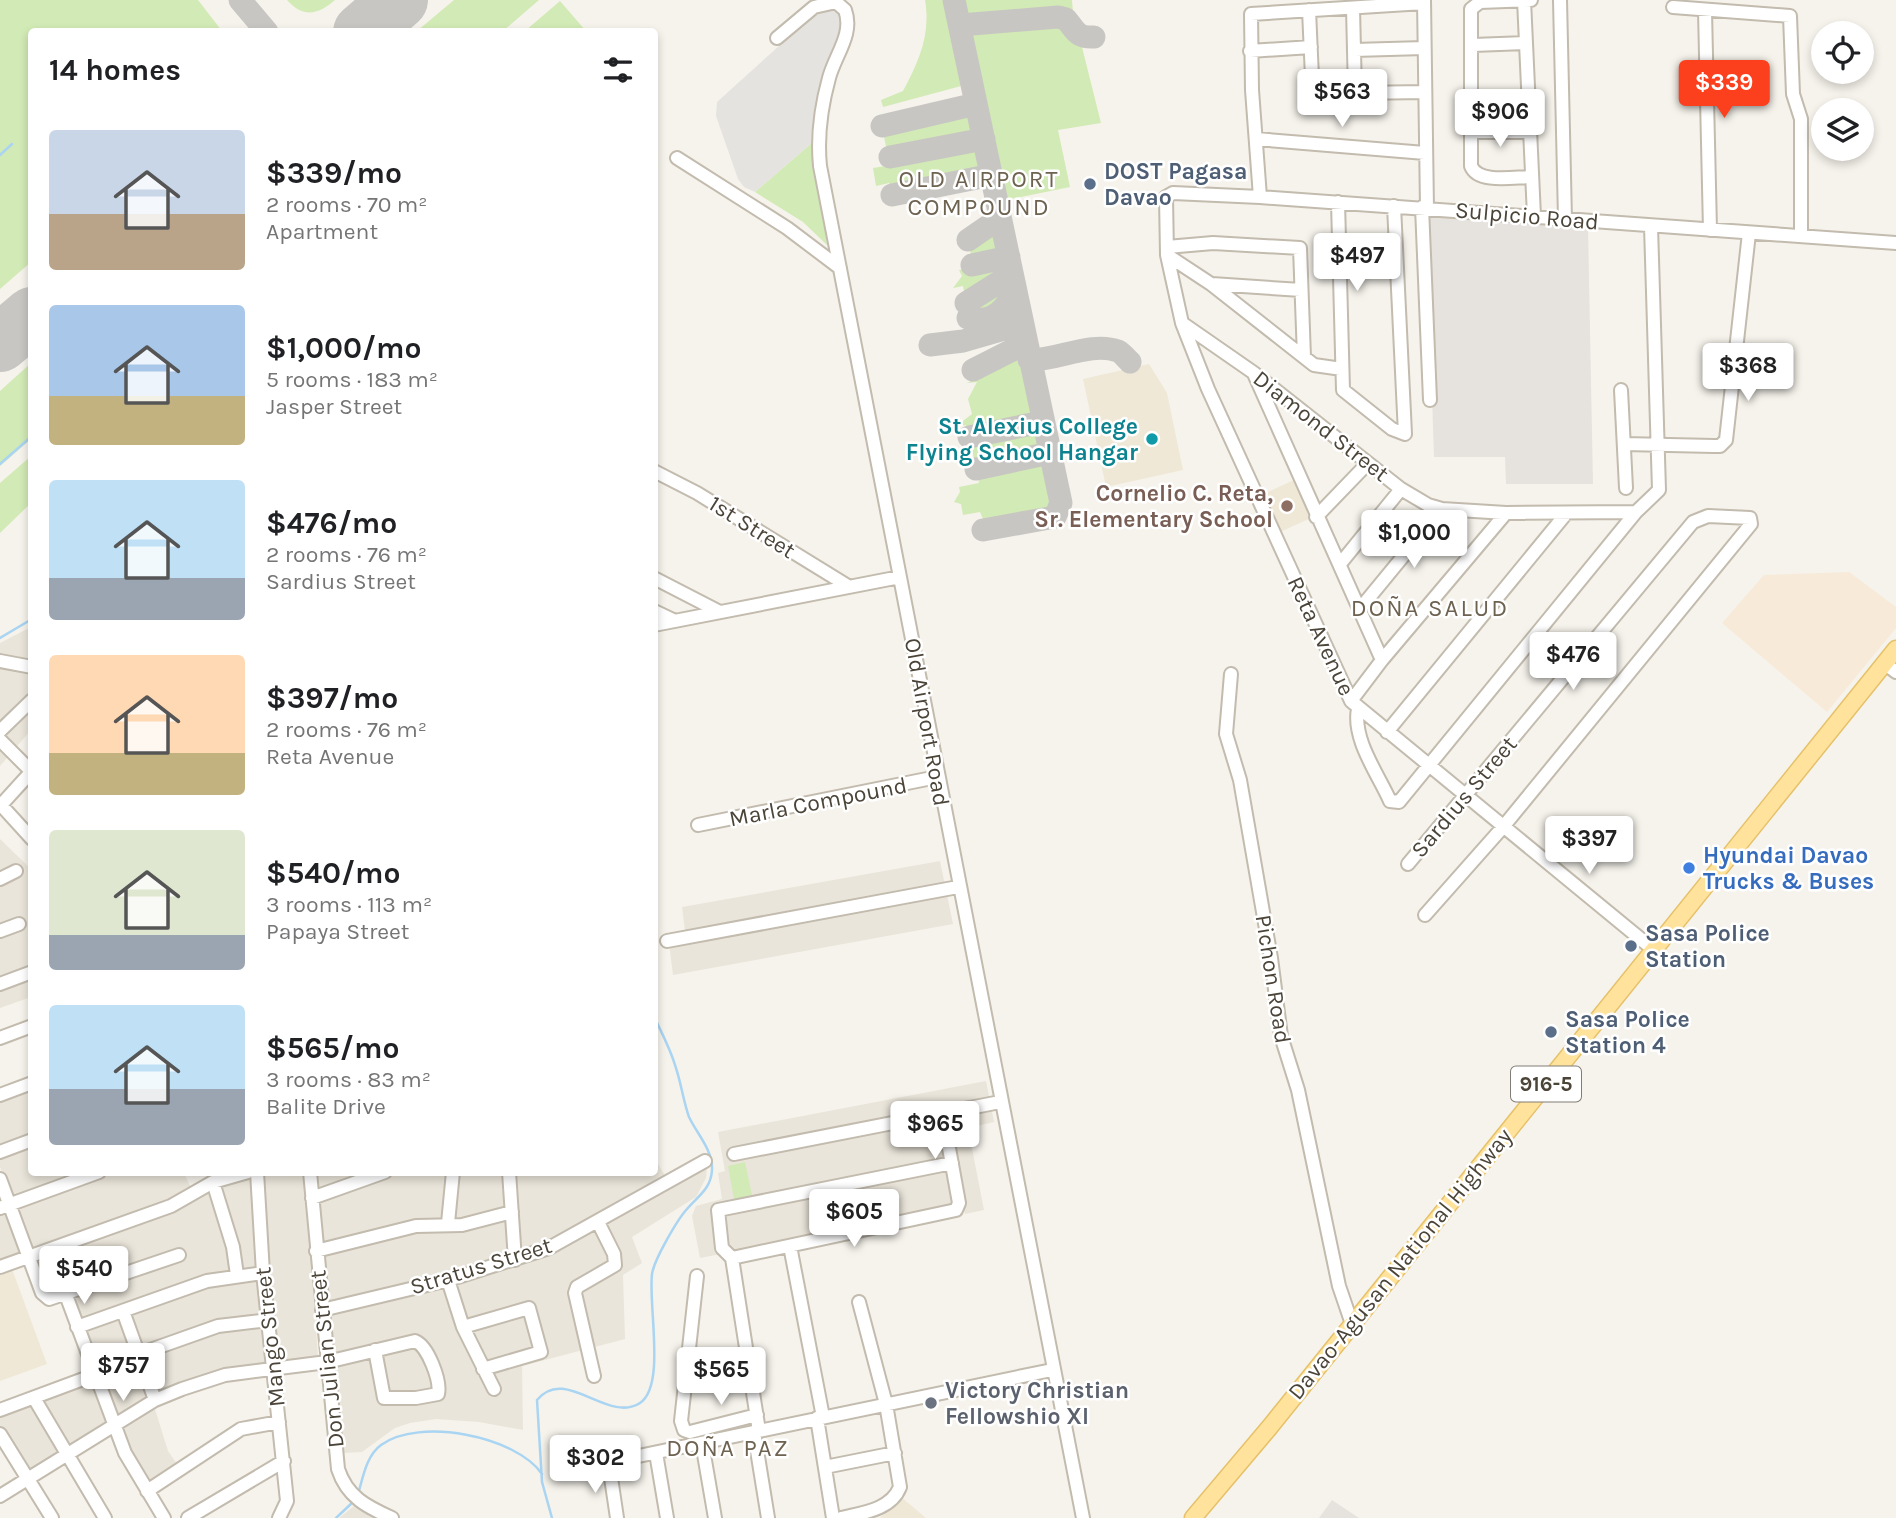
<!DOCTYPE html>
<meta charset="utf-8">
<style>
:root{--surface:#fff;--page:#f2f2f2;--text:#202124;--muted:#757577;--accent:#fc3f1d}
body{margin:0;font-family:Karla,sans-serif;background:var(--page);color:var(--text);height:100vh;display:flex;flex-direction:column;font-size:26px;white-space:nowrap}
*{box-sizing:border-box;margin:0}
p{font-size:23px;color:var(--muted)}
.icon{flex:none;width:38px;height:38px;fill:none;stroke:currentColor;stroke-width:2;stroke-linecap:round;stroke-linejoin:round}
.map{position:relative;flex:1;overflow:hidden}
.drawer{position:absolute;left:28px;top:28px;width:630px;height:1148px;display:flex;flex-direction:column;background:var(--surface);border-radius:7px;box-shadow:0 4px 10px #0003}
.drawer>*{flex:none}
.tools{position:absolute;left:1811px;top:21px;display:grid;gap:14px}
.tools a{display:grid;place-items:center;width:63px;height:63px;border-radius:50%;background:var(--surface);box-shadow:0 4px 10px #0003;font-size:35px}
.price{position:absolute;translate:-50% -60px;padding:0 16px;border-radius:7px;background:#fff;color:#222;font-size:23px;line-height:46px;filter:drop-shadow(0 2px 4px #0008)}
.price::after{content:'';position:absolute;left:50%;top:42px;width:21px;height:16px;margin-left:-10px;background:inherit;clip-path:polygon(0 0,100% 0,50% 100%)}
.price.on{background:var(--accent);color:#fff}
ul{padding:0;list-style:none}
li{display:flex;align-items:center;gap:21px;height:175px;padding:0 21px}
li span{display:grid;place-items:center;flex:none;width:196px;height:140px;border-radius:7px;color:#555}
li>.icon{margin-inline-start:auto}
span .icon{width:84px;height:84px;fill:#fffc;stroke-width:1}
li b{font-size:30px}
h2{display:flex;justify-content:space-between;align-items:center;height:84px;padding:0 21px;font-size:30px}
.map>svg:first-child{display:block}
.residential{fill:#eae5da}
.commercial{fill:#f7ead8}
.industrial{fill:#e6e2dd}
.education{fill:#efe8d6}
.green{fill:#d2eab5}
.parking{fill:#e5e3e0}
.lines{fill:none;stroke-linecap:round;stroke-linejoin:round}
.stream{stroke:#a9d4f2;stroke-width:2.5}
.taxiway{stroke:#c8c6c3;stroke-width:23}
.runway{stroke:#c8c6c3;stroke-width:58}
.minor-casing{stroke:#c2bbae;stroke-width:16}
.major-casing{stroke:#e6c16a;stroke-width:19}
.minor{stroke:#fff;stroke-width:12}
.major{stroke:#ffe39c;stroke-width:16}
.service-dot{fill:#5c6f8a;stroke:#fff;stroke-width:2.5}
.culture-dot{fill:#0f9aa8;stroke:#fff;stroke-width:2.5}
.education-dot{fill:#8d6e63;stroke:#fff;stroke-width:2.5}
.shop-dot{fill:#3f7fe0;stroke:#fff;stroke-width:2.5}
.worship-dot{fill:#6b7280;stroke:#fff;stroke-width:2.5}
.labels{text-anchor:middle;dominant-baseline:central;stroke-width:5;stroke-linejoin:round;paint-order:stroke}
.shield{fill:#fff;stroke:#817c74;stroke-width:2}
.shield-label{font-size:21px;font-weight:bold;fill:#4b4439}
.service-label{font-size:23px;font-weight:bold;fill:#4e5e75;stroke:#fff;text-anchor:start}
.street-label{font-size:23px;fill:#4b4439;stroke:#fff}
.culture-label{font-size:23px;font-weight:bold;fill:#0d838f;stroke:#fff;text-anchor:end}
.education-label{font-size:23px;font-weight:bold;fill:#785e54;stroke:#fff;text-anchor:end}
.shop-label{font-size:23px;font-weight:bold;fill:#366cbe;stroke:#fff;text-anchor:start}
.worship-label{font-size:23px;font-weight:bold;fill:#5b616d;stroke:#fff;text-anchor:start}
.neighbourhood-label{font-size:24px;letter-spacing:2px;fill:#6e6250;stroke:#fff}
</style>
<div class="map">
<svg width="1896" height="1518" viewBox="0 0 1896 1518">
<rect width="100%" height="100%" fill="#f6f3ec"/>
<path class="residential" d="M31 627V730L0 766V643Z
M0 839 32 870 31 997 0 1008Z
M940 861 953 924 673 975 669 943 685 931 682 907Z
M986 1081 994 1122 968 1128 984 1210 965 1214 963 1207 700 1258 692 1216 696 1206 722 1199 718 1173 725 1171 718 1132Z
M31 1089V1135L0 1146V1101Z
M31 1146 32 1172 89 1173 13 1200 0 1167V1157Z
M655 1159 666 1177 707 1167 706 1178 696 1197 632 1237 642 1263 623 1275 625 1339 522 1366 523 1430 479 1422 436 1419 410 1423 395 1428 362 1452 342 1453 314 1173 654 1172Z
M262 1172 306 1173 318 1359 276 1363Z
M112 1173H184L191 1188 170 1201 29 1250 16 1209Z
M254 1175 260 1270 240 1271 216 1184Z
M210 1188 229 1245 231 1270 79 1322 68 1298 48 1295 33 1259Z
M6 1214 19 1253 0 1261V1216Z
M259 1277 264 1317 141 1349 128 1313 199 1288Z
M120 1316 151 1399 116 1420 81 1329Z
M265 1325 269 1364 158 1395 144 1356 219 1330Z
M92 1384 108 1424 68 1450 39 1400Z
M32 1403 62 1453 30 1474 0 1427V1413Z
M154 1406 168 1451 179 1467 147 1482 118 1429Z
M354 1506 380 1518H339Z"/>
<path class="commercial" d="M1849 572 1896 607V628L1827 712 1722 623 1764 575Z"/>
<path class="industrial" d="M1426 214 1588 226 1593 484H1506L1505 457H1434Z
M1332 1500 1359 1518H1319Z"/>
<path class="education" d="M1149 364 1167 393 1183 470 1106 487 1083 379Z
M1296 479 1313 517 1278 533 1261 495Z
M12 1269 47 1364 0 1381V1273Z
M900 1496 926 1518H880Z"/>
<path class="green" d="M0 0H198L222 31 32 32 31 262 0 289Z
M287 0H335C318 15 303 18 287 0Z
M454 0H539L503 31H417Z
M925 0H947L965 85 883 107 881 100 903 91C919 61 931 34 925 0Z
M963 0H1072L1073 13 973 20 966 15Z
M560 1 586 31H525Z
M1057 21 1080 39 1101 123 1058 130 1070 187 1006 200 970 29Z
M964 113 972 118 973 137 888 156 883 132Z
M814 141 827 245 803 222 755 192Z
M973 144 978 148 981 174 891 193 889 183 876 186 873 168 892 165 891 161Z
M991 231 996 232 998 254 971 262 970 244Z
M997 262 1003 265 1002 278 965 297 963 286 953 288 962 276 959 270Z
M1003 286 1008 289 1007 300 1000 308 982 316 967 312V307Z
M1020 350 1035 421 969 434 966 425 955 427 972 414 968 399 977 382 967 383 977 378 975 373Z
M31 363V439L0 466V391Z
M1037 428 1042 453 1012 459 1011 456 976 467 970 441Z
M31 456V503L0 533V483Z
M1043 458 1054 508 1050 514 986 526 980 512 963 515 961 504 954 502 960 492 959 487 979 483 977 472 1002 467 1003 470 1014 468 1013 464Z
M745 1162 752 1195 734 1199 728 1166Z"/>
<path class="parking" d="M832 6 841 14 843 22 814 141 755 192 744 187 738 179 716 116 717 102 820 9Z"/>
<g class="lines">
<path class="stream" d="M0 155 12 144
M0 464 32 436
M0 638 32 619
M358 1494C363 1478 366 1456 381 1445 419 1417 516 1436 542 1474
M336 1518 353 1502
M552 1518 542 1482 537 1400C565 1365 608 1424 640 1403 666 1386 648 1305 652 1274 654 1260 677 1220 687 1209 698 1196 711 1189 712 1170 713 1150 697 1134 689 1117 683 1100 681 1082 675 1065 670 1048 661 1032 654 1016"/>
<path class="taxiway" d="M240 0 267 32
M954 0 1061 503 1055 517 983 530
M960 25 1058 17 1066 19C1076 31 1077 38 1094 37
M882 126 976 104
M890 157 984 139
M892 195 992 175
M968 240 1000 218
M972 265 1009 257
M966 303 1012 274
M968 318C993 325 1009 307 1015 286
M930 345 963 341 1022 324
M1029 360C1056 361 1091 341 1118 351 1122 353 1127 359 1130 362
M973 370 1026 343
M969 437 1042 422
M976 469 1050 453"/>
<path class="runway" d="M362 32 399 0
M0 343 32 316"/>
<defs>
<path id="minor" d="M1424 0 1427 208
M1524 0 1534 216
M1531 0 1480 2 1471 9V166C1478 184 1514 177 1531 177
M1560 0 1565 219
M1673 7 1790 16 1793 94 1801 119V236
M1309 10 1313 100 1316 103 1350 102 1355 100V93L1353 8
M1705 11 1710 230
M777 38 814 7 836 2 845 10C854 34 835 55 829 78 821 107 817 136 820 166L1083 1518
M1473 45 1526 43
M1354 50 1424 48
M1250 51 1311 47
M1355 93 1425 92
M1471 132H1529
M1256 139 1425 153
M677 158 787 228 840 268
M1260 197 1252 90 1251 14 1424 3
M1338 202 1343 390 1392 429 1405 434 1394 206
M1422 207 1430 400
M1167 247 1213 243 1300 248 1304 357
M1167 255 1211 284 1314 365 1342 369
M1212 284 1301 290
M1182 323 1254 373 1401 489 1428 505 1442 509 1506 513 1636 512
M1255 376 1382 660
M1621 390 1626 488
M1624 444 1714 446H1720L1726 440 1749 233
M654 471 697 493 848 586
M1316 517 1368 463
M1340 564 1401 489
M654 578 720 612
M1359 610 1442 509
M654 611 675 621
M654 625 900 577
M0 661 32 667
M1884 663 1896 672
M1231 674 1226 734 1240 780 1271 958 1281 1036 1298 1090 1339 1286 1352 1324
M1351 701 1382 660 1506 513
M1358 709C1352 739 1378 774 1390 801L1399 802 1636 512 1659 490 1651 226
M0 731 32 700
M1387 732 1565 515
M0 740 32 772
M32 771 1 805 32 839
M698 825 937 777
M1408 864 1693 522 1708 516 1750 518 1751 524 1503 827 1425 915
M0 879 16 871
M0 931 19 924
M667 941 958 887
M1654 950 1351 701 1208 389 1182 323 1167 255 1166 197 1173 193 1260 197 1896 243
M0 984 32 972
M0 1038 32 1026
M0 1095 32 1083
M0 1152 32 1140
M734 1154 1000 1102
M257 1172 263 1273 287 1501 279 1518
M310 1172 338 1469C347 1497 367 1507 392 1518
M509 1172 515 1260
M0 1179 42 1293 49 1299 179 1255
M213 1182 233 1247 237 1275
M312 1198 385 1172
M0 1208 99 1172
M448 1223 453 1172
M790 1246 823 1417
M316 1251 416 1226 462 1225 512 1212
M732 1258 956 1210 959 1203 943 1115
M0 1267 171 1206 213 1182 248 1172
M697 1276 681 1421 684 1430 690 1432 757 1415
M448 1280 463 1327 494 1389
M66 1295 125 1453 164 1518
M322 1310 448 1280 549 1248 705 1161
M123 1311 155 1400
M77 1327 207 1281 263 1273
M463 1327 529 1308 541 1352 483 1369
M139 1354 218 1326 269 1320
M594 1376 575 1293 577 1287 615 1265 614 1254 598 1222
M34 1398 105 1518
M0 1410 94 1375
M817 1418 833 1518
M759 1431 732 1258 722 1248 718 1210 952 1163
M754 1432 768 1518
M0 1434 52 1518
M702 1443 715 1518
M656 1453 667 1518
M825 1467 895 1453
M147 1491 241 1429 279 1422
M0 1496 155 1400 182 1389 225 1375 327 1362 415 1341C428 1346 441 1381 438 1394L416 1398H384L375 1350
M188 1518 284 1461
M617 1518 610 1471 617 1463 629 1458 1052 1370
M841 1518C862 1513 891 1510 900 1487L886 1404 859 1302"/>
<path id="major" d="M1193 1518 1269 1428 1896 649"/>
</defs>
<use href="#minor" class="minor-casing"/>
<use href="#major" class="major-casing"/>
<use href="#minor" class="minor"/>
<use href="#major" class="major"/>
</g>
<g class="service-dot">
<circle cx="1090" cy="184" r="7"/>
<circle cx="1631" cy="946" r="7"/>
<circle cx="1551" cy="1032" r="7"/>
</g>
<circle class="culture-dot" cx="1152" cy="439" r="7"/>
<circle class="education-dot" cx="1287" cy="506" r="7"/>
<circle class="shop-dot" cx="1689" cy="868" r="7"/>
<circle class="worship-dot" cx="931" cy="1403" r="7"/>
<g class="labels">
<rect class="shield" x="1511" y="1066.5" width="70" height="35" rx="5"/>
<g class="shield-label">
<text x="1546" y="1084">916-5</text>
</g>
<g class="service-label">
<text x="1104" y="171">DOST Pagasa<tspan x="1104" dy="26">Davao</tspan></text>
<text x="1645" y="933">Sasa Police<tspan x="1645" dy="26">Station</tspan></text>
<text x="1565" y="1019">Sasa Police<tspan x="1565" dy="26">Station 4</tspan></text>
</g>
<g class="street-label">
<text transform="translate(1527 216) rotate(5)">Sulpicio Road</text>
<text transform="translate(1321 426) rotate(38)">Diamond Street</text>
<text transform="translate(752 527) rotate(32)">1st Street</text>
<text transform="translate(1321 636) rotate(65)">Reta Avenue</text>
<text transform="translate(927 722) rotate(80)">Old Airport Road</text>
<text transform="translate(1464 797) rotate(-50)">Sardius Street</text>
<text transform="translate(818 802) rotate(-11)">Marla Compound</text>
<text transform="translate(1273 979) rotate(81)">Pichon Road</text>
<text transform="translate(1400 1264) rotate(-51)">Davao-Agusan National Highway</text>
<text transform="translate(481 1266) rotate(-17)">Stratus Street</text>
<text transform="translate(270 1337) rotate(-96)">Mango Street</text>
<text transform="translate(327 1359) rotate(-96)">Don Julian Street</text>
</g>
<g class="culture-label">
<text x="1138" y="426">St. Alexius College<tspan x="1138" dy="26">Flying School Hangar</tspan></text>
</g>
<g class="education-label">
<text x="1273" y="493">Cornelio C. Reta,<tspan x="1273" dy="26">Sr. Elementary School</tspan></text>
</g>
<g class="shop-label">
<text x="1703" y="855">Hyundai Davao<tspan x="1703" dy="26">Trucks &amp; Buses</tspan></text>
</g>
<g class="worship-label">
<text x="945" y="1390">Victory Christian<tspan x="945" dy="26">Fellowshio XI</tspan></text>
</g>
<g class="neighbourhood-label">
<text x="979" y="179">OLD AIRPORT<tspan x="979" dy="28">COMPOUND</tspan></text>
<text x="1430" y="608">DOÑA SALUD</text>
<text x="728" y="1448">DOÑA PAZ</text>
</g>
</g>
</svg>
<div class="tools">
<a><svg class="icon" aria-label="locate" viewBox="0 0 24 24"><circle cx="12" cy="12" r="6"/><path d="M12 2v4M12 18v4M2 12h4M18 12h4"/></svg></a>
<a><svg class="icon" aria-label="layers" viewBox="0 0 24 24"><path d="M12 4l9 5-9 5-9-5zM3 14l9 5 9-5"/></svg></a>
</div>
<b class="price on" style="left:1724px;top:120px">$339</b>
<b class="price" style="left:1342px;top:129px">$563</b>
<b class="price" style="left:1500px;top:149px">$906</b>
<b class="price" style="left:1357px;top:293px">$497</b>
<b class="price" style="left:1748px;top:403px">$368</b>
<b class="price" style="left:1414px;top:570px">$1,000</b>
<b class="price" style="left:1573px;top:692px">$476</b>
<b class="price" style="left:1589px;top:876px">$397</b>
<b class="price" style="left:935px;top:1161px">$965</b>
<b class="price" style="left:854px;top:1249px">$605</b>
<b class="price" style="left:84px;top:1306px">$540</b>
<b class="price" style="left:123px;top:1403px">$757</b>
<b class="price" style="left:721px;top:1407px">$565</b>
<b class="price" style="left:595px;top:1495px">$302</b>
<section class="drawer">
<h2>14 homes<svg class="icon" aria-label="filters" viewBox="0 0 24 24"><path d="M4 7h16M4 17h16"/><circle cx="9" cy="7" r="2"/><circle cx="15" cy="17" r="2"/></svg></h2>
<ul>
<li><span style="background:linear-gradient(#c9d6e8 60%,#b9a48a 0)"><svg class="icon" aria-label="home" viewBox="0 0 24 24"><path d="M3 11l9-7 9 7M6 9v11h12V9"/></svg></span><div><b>$339/mo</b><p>2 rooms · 70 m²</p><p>Apartment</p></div></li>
<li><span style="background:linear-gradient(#a9c7e8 65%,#c2b280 0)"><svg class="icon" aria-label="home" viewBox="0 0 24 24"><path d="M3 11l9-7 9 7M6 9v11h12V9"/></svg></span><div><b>$1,000/mo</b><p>5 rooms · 183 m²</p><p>Jasper Street</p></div></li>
<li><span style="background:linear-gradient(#bfe0f5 70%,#9aa5b1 0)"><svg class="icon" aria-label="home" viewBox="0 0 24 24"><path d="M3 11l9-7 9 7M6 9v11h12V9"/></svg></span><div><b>$476/mo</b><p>2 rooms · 76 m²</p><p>Sardius Street</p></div></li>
<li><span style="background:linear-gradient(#ffd9b3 70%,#c2b280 0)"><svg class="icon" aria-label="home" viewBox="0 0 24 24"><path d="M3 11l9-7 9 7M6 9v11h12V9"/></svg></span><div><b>$397/mo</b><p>2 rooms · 76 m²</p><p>Reta Avenue</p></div></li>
<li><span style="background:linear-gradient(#dfe7d0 75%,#9aa5b1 0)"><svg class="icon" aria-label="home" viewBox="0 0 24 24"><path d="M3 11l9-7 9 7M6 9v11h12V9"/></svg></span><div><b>$540/mo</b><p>3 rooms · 113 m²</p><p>Papaya Street</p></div></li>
<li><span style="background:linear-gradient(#bfe0f5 60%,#9aa5b1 0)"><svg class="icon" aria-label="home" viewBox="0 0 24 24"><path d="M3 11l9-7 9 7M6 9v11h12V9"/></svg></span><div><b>$565/mo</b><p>3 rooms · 83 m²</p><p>Balite Drive</p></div></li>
</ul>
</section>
</div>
